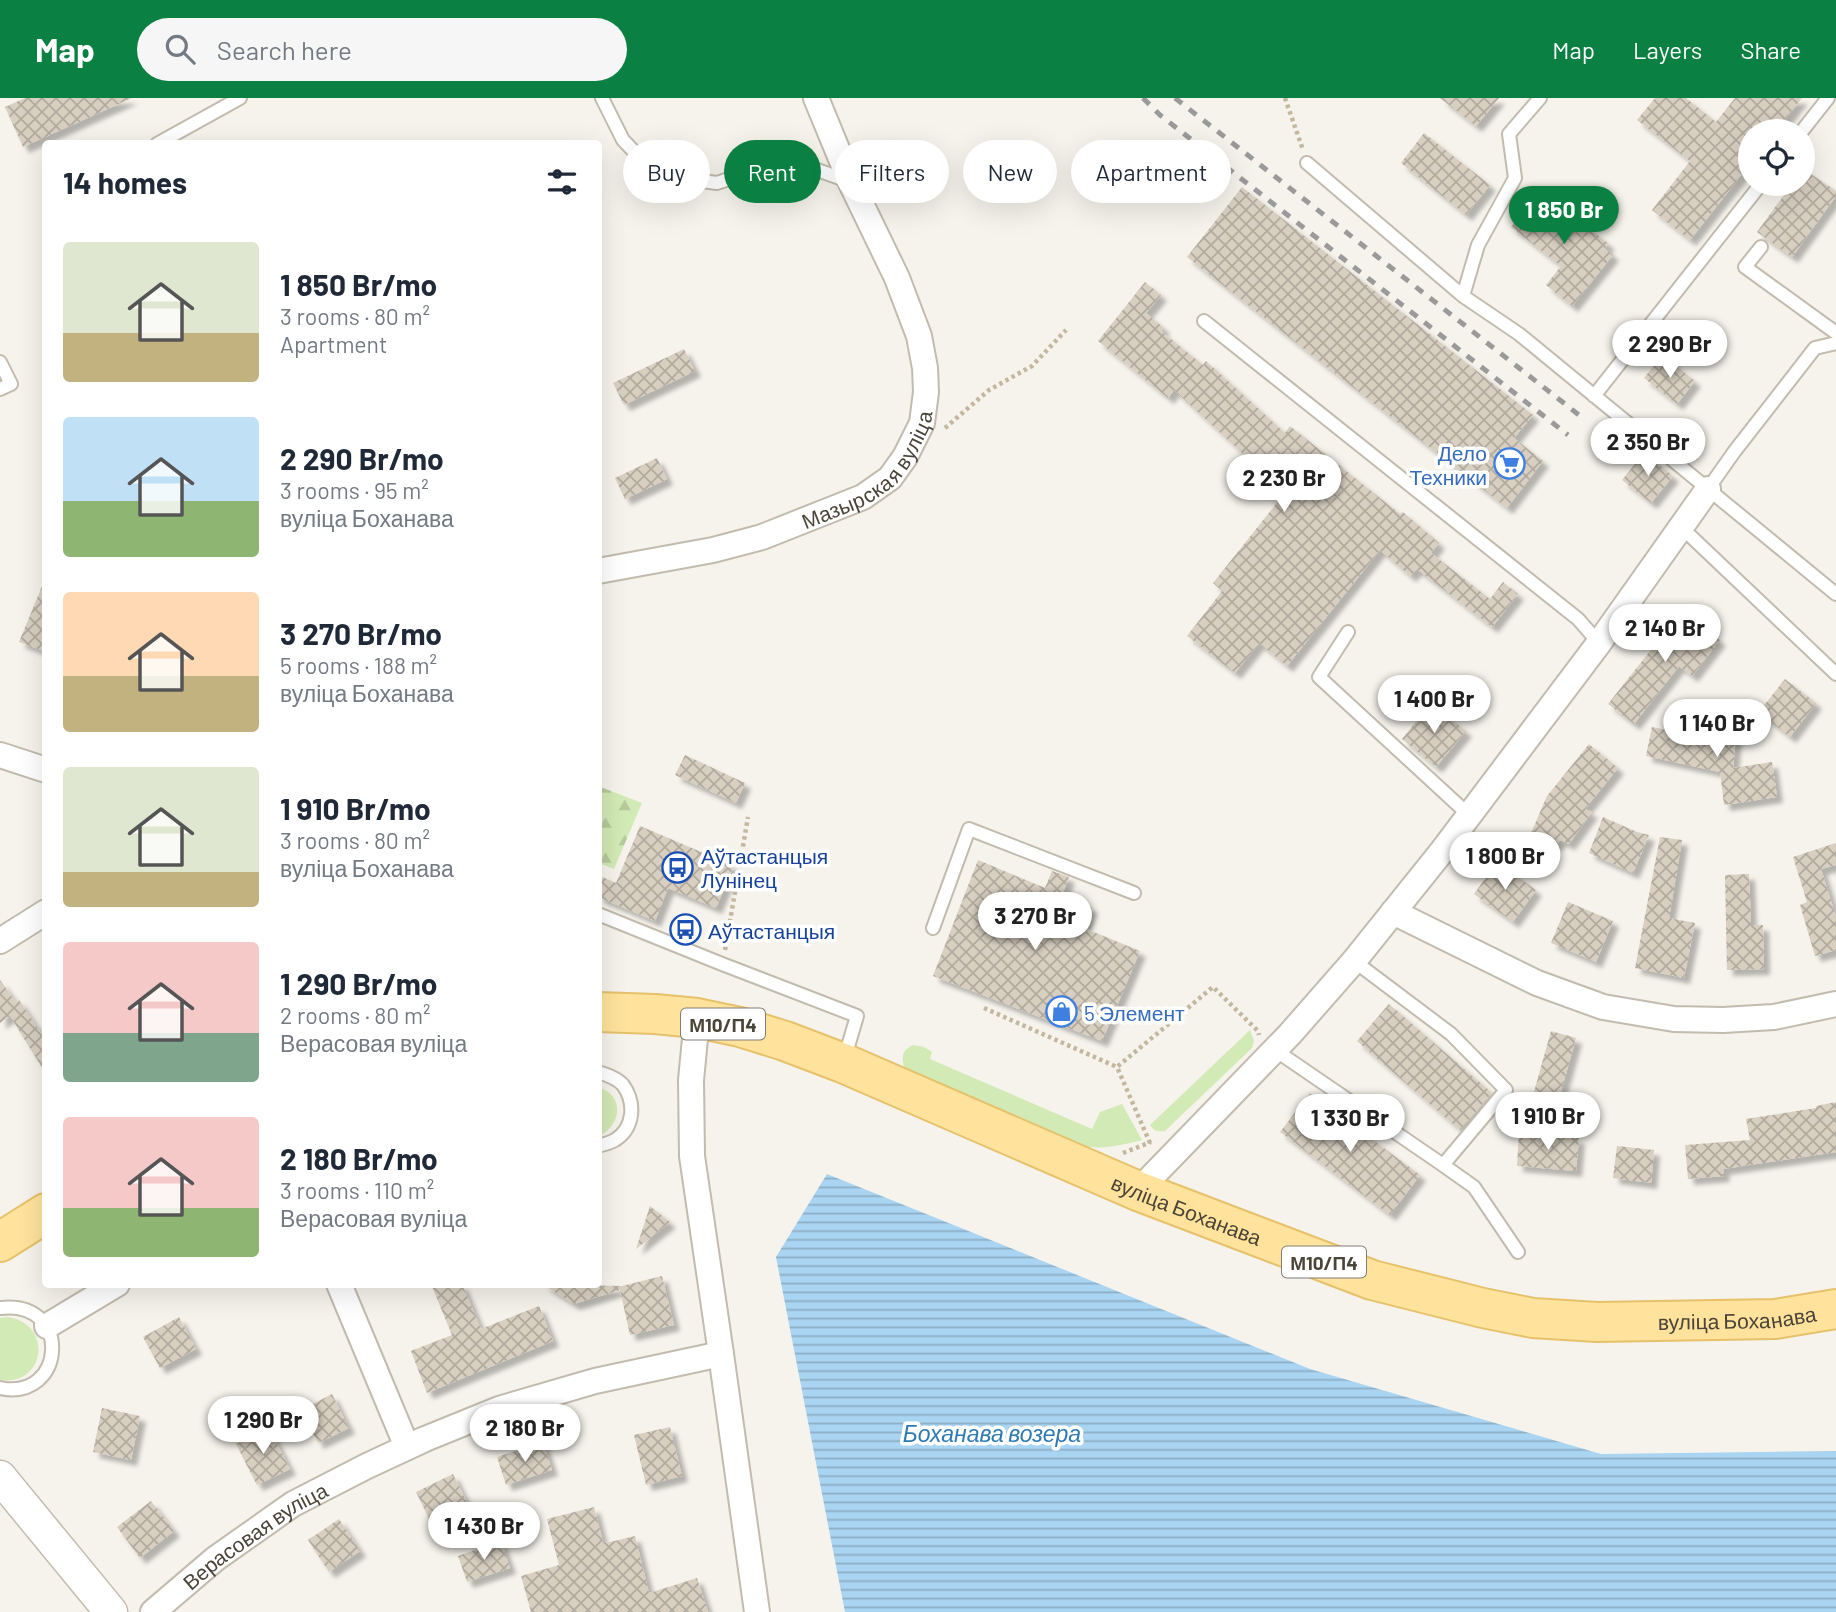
<!DOCTYPE html>
<meta charset="utf-8">
<style>
:root{--surface:#fff;--page:#f6f6f7;--text:#1f2937;--muted:#747a83;--accent:#0b8043}
body{margin:0;font-family:Barlow,sans-serif;background:var(--page);color:var(--text);height:100vh;display:flex;flex-direction:column;font-size:26px;white-space:nowrap}
*{box-sizing:border-box;margin:0}
p{font-size:23px;color:var(--muted)}
.icon{flex:none;width:38px;height:38px;fill:none;stroke:currentColor;stroke-width:2;stroke-linecap:round;stroke-linejoin:round}
.map{position:relative;flex:1;overflow:hidden}
.sheet{position:absolute;left:42px;top:42px;width:560px;height:1148px;display:flex;flex-direction:column;background:var(--surface);border-radius:7px;box-shadow:0 7px 28px #0002}
.sheet>*{flex:none}
.guide{position:absolute;left:623px;top:42px;width:665px;height:63px;display:flex;gap:14px}
.tools{position:absolute;left:1738px;top:21px;display:grid;gap:14px}
.tools a{display:grid;place-items:center;width:77px;height:77px;border-radius:50%;background:var(--surface);box-shadow:0 7px 28px #0002;font-size:35px}
.price{position:absolute;translate:-50% -60px;padding:0 16px;border-radius:24px;background:#fff;color:#222;font-size:23px;line-height:46px;filter:drop-shadow(0 2px 4px #0008)}
.price::after{content:'';position:absolute;left:50%;top:42px;width:21px;height:16px;margin-left:-10px;background:inherit;clip-path:polygon(0 0,100% 0,50% 100%)}
.price.active{background:var(--accent);color:#fff}
ul{padding:0;list-style:none}
li{display:flex;align-items:center;gap:21px;height:175px;padding:0 21px}
li span{display:grid;place-items:center;flex:none;width:196px;height:140px;border-radius:7px;color:#555}
li>.icon{margin-inline-start:auto}
span .icon{width:84px;height:84px;fill:#fffc;stroke-width:1}
li b{font-size:30px}
h2{display:flex;justify-content:space-between;align-items:center;height:84px;padding:0 21px;font-size:30px}
.chip{padding:0 24px;border-radius:32px;background:var(--surface);box-shadow:0 7px 28px #0002;font-size:24px;line-height:63px}
.chip.active{background:var(--accent);color:#fff}
header{display:flex;align-items:center;gap:42px;box-sizing:border-box;height:98px;padding:0 35px;background:var(--accent);color:#fff}
header strong{font-size:33px}
nav{display:flex;gap:38px;margin-inline-start:auto;font-size:24px}
.search{width:490px;height:63px;background:var(--page);display:flex;align-items:center;gap:18px;box-sizing:border-box;padding:0 24px;border-radius:38px;color:var(--muted);font-size:26px}
.map>svg:first-child{display:block}
.green{fill:#d2eab5}
.forest{fill:url(#forest-firs)}
.water{fill:url(#water-rules)}
.building{fill:url(#building-cross-hatch);filter:url(#shadow)}
.lines{fill:none;stroke-linecap:round;stroke-linejoin:round}
.service-casing{stroke:#c2bbae;stroke-width:16}
.minor-casing{stroke:#c2bbae;stroke-width:28}
.tertiary-casing{stroke:#c2bbae;stroke-width:35}
.primary-casing{stroke:#e6c16a;stroke-width:42}
.path{stroke:#c4b79f;stroke-width:4.5;stroke-dasharray:3.5 3.5;stroke-linecap:butt}
.service{stroke:#fff;stroke-width:12}
.minor{stroke:#fff;stroke-width:24}
.tertiary{stroke:#fff;stroke-width:32}
.primary{stroke:#ffe39c;stroke-width:38}
.rail{stroke:#9a9a9a;stroke-width:5;stroke-dasharray:9 9;stroke-linecap:butt}
.labels{text-anchor:middle;dominant-baseline:central;stroke-width:7;stroke-linejoin:round;paint-order:stroke}
.shield{fill:#fff;stroke:#817c74;stroke-width:2}
.shield-label{font-size:19px;font-weight:bold;fill:#4b4439}
.shop-label{font-size:21px;fill:#366cbe;stroke:#fff;text-anchor:end}
.street-label{font-size:21px;fill:#4b4439;stroke:#fff}
.transit-label{font-size:21px;fill:#164399;stroke:#fff;text-anchor:start}
.water-label{font-size:23px;font-style:italic;fill:#2e7ab2;stroke:#fff}
</style>
<header>
<strong>Map</strong>
<div class="search"><svg class="icon" aria-label="search" viewBox="0 0 24 24"><circle cx="10" cy="10" r="6"/><path d="M15 15l6 6"/></svg>Search here</div>
<nav><a>Map</a><a>Layers</a><a>Share</a></nav>
</header>
<div class="map">
<svg width="1836" height="1514" viewBox="0 0 1836 1514">
<defs>
<pattern id="forest-firs" width="22" height="20" patternUnits="userSpaceOnUse" patternTransform="scale(1.75)"><rect width="22" height="20" fill="#d2eab5"/><path d="M5 1l3.5 6h-7zM16 11l3.5 6h-7z" fill="#b6ca9c"/></pattern>
<pattern id="water-rules" width="6" height="5" patternUnits="userSpaceOnUse" patternTransform="scale(1.75)"><rect width="6" height="5" fill="#a9d4f2"/><path d="M0 2.5h6" fill="none" stroke="#8caec5"/></pattern>
<pattern id="building-cross-hatch" width="8" height="8" patternUnits="userSpaceOnUse" patternTransform="scale(1.75)"><rect width="8" height="8" fill="#d8cfc1"/><path d="M0 0l8 8M0 8l8-8" fill="none" stroke="#b1aa9e"/></pattern>
<filter id="shadow"><feDropShadow dx="6" dy="6" stdDeviation="2" flood-color="#0004"/></filter>
</defs>
<rect width="100%" height="100%" fill="#f6f3ec"/>
<path class="green" d="M1250 932 1254 943 1252 950 1165 1033C1158 1034 1154 1033 1150 1027Z
M913 947 924 949 932 954 930 961 1092 1031 1100 1014 1122 1006 1142 1042C1122 1047 1104 1052 1083 1048L904 969C901 957 903 952 913 947Z
M598 989C625 997 622 1027 599 1038Z
M8 1219C55 1227 44 1289 0 1282V1220Z"/>
<path class="forest" d="M598 688 642 705 614 771 599 765Z"/>
<path class="water" d="M827 1076 1310 1271 1601 1356 1836 1353V1514H845L776 1159Z"/>
<path class="building" d="M25 0H132L23 49 5 9Z
M1440 0H1499L1476 28Z
M1655 0H1686L1716 24 1735 0H1802L1776 33H1750V66L1690 142 1652 112 1690 63 1637 22Z
M1424 35 1490 87 1466 117 1401 65Z
M1802 70 1836 93V98L1792 159 1757 134 1792 86H1802Z
M1242 89 1533 317 1514 340 1543 363 1507 410 1187 159Z
M1541 92 1609 146 1605 150 1613 157 1572 208 1546 187 1561 168 1511 129Z
M1145 184 1161 197 1146 215 1164 230 1161 233 1203 267 1206 263 1285 335 1290 328 1400 416 1403 414 1439 445 1431 455 1490 501 1503 484 1518 496 1492 529 1417 471 1410 478 1380 452 1287 568 1259 545 1235 575 1187 538 1222 493 1213 485 1288 391 1241 354 1174 292 1168 300 1098 243Z
M684 251 695 273 624 307 613 285Z
M1662 257 1695 283 1677 306 1644 280Z
M1644 355 1673 378 1651 405 1622 382Z
M657 360 667 381 625 401 615 380Z
M45 481H46V554L19 544Z
M1679 510 1720 542 1692 578 1679 568 1634 626 1608 606 1654 548 1651 546Z
M1785 581 1816 605 1790 639 1762 617V610Z
M1431 605 1466 633 1436 669 1402 641Z
M1729 610 1749 626 1736 638 1733 670 1772 664 1777 699 1724 707 1720 674 1646 658 1652 629 1715 642 1716 615Z
M1589 646 1618 670 1585 711 1592 714 1569 746 1560 742 1557 747 1531 735 1547 698Z
M685 657 745 685 736 705 675 677Z
M1603 719 1637 734 1649 737 1633 775 1589 755Z
M640 728 734 768 716 810 668 790 655 823 598 799V777L616 785Z
M1660 739 1682 742 1669 820 1695 825 1684 880 1635 870Z
M1836 745V767L1821 771 1836 819V852L1815 858 1800 807 1807 804 1793 759Z
M978 762 1045 790 1052 773 1069 779 1062 797 1092 809 1084 830 1140 853 1102 943 933 878Z
M1497 764 1536 792 1513 824 1474 796Z
M1749 776 1751 827H1763L1764 871 1727 872 1725 777Z
M1568 804 1613 823 1596 864 1551 845Z
M0 882 16 904 19 902 46 943V976L10 918 0 925Z
M1389 906 1492 995 1460 1032 1357 943Z
M1551 933 1576 940 1557 1008 1532 1001Z
M1310 995 1420 1077 1390 1117 1280 1034Z
M1836 1004V1054L1723 1071 1724 1078 1688 1081 1685 1047 1750 1042 1746 1021 1816 1010V1008Z
M1519 1035 1579 1040 1576 1073 1517 1068Z
M1617 1048 1654 1052 1651 1085 1613 1080Z
M650 1108 670 1124 636 1151Z
M662 1178 674 1227 630 1237 620 1192 574 1206 542 1186 622 1188Z
M431 1186H462L481 1231 539 1208 553 1243 427 1295 411 1253 452 1237Z
M179 1219 196 1251 160 1270 143 1239Z
M332 1296 349 1330 318 1345 301 1312Z
M102 1310 140 1318 131 1362 93 1354Z
M670 1329 682 1378 646 1387 634 1337Z
M269 1330 290 1371 257 1387 236 1346Z
M543 1344 552 1372 506 1387 497 1359Z
M453 1376 473 1417 436 1435 416 1394Z
M151 1403 174 1433 140 1460 117 1429Z
M594 1409 603 1444 605 1443 606 1445 635 1438 649 1495 697 1480 708 1514H531L521 1478 559 1467 547 1421Z
M339 1421 360 1453 329 1474 308 1442Z
M501 1443 510 1470 467 1484 458 1458Z"/>
<g class="lines">
<defs>
<path id="service" d="M602 0 623 42 647 67 677 80 717 85 770 67 806 68 851 84
M1802 33 1828 0
M157 46 240 0
M1307 65 1463 198 1519 236 1836 496
M1761 149 1745 169 1836 235
M1463 198 1478 147 1515 80 1509 36 1540 0
M1204 223 1578 521 1599 545
M0 264 11 286 0 291
M1594 298 1761 86
M1708 391 1734 354 1815 250 1836 245
M1681 429 1836 576
M1348 534 1319 579 1470 718
M598 816 722 866 857 918 844 962
M933 830 969 731 1134 795
M1275 952 1443 1067 1506 992 1451 936 1354 863
M598 974C607 977 617 980 623 987 636 1005 634 1030 615 1042 610 1045 604 1046 598 1048
M1443 1067 1474 1089 1518 1154
M0 1210C73 1201 66 1304 0 1290"/>
<g id="minor">
<path id="s1" d="M598 473 713 452 762 439 863 399 890 380 905 359 922 325 926 294 925 270 919 238 897 180 851 85 816 0"/>
<path d="M0 657 46 672"/>
<path d="M1393 814 1537 885 1603 909 1674 921 1723 922 1774 919 1836 906"/>
<path d="M0 843 46 814"/>
<path d="M697 920 691 982 692 1058 721 1256 757 1514"/>
<path d="M1138 1093 1290 936 1354 863 1443 752 1599 545 1708 391"/>
<path d="M339 1186 407 1349"/>
<path d="M47 1228 117 1186"/>
<path id="s2" d="M153 1514 215 1461 293 1406 367 1368 425 1341 499 1311 595 1283 721 1256"/>
</g>
<path id="tertiary" d="M0 1379 111 1514"/>
<g id="primary">
<path id="s3" d="M598 914 655 916 697 920 740 929 785 943 843 965 1138 1093 1372 1182 1483 1210 1533 1220 1597 1224 1775 1221 1836 1211"/>
<path d="M0 1144 46 1115"/>
</g>
</defs>
<use href="#service" class="service-casing"/>
<use href="#minor" class="minor-casing"/>
<use href="#tertiary" class="tertiary-casing"/>
<use href="#primary" class="primary-casing"/>
<path class="path" d="M1285 0 1303 52
M945 330 989 292 1032 268 1066 232
M725 852 748 719
M984 910 1117 969
M1150 1045 1117 969 1213 889 1258 933 1259 937
M1123 1055 1151 1044"/>
<use href="#service" class="service"/>
<use href="#minor" class="minor"/>
<use href="#tertiary" class="tertiary"/>
<use href="#primary" class="primary"/>
<path class="rail" d="M1143 0 1160 17 1568 337
M1175 0 1579 317"/>
</g>
<defs>
<symbol id="supermarket-ring" viewBox="-11 -11 22 22"><circle r="9.5" fill="#fff" stroke="#3f7fe0" stroke-width="1.5"/><path d="M-6-5.5h2.5l.6 2H6L4.5 2H-2.5L-4.4-4H-6ZM-1.5 3.2a1.3 1.3 0 1 0 .1 0ZM3 3.2a1.3 1.3 0 1 0 .1 0Z" fill="#3f7fe0"/></symbol>
<symbol id="bus-ring" viewBox="-11 -11 22 22"><circle r="9.5" fill="#fff" stroke="#1a4fb4" stroke-width="1.5"/><path d="M-5-6H5V4H4V6H2V4H-2V6H-4V4H-5ZM-3.5-4V0h7V-4ZM-3.5 1.2v1.5H-2V1.2ZM2 1.2v1.5H3.5V1.2Z" fill="#1a4fb4"/></symbol>
<symbol id="shop-ring" viewBox="-11 -11 22 22"><circle r="9.5" fill="#fff" stroke="#3f7fe0" stroke-width="1.5"/><path d="M-5-2.5h2.3a2.7 3.5 0 0 1 5.4 0H5L5.5 6h-11ZM-1.5-2.5h3a1.5 2.3 0 0 0-3 0Z" fill="#3f7fe0"/></symbol>
</defs>
<g fill-rule="evenodd">
<use href="#supermarket-ring" x="1492" y="348" width="35" height="35"/>
<use href="#bus-ring" x="660" y="752" width="35" height="35"/>
<use href="#bus-ring" x="668" y="814" width="35" height="35"/>
<use href="#shop-ring" x="1044" y="896" width="35" height="35"/>
</g>
<g class="labels">
<g class="shield">
<rect x="681" y="910.5" width="84" height="31" rx="5"/>
<rect x="1282" y="1148.5" width="84" height="31" rx="5"/>
</g>
<g class="shield-label">
<text x="723" y="926">М10/П4</text>
<text x="1324" y="1164">М10/П4</text>
</g>
<g class="shop-label">
<text x="1487" y="354">Дело<tspan x="1487" dy="24">Техники</tspan></text>
<text x="1084" y="914" text-anchor="start">5 Элемент</text>
</g>
<g class="street-label">
<text stroke="none"><textPath href="#s1" startOffset="298">Мазырская вуліца</textPath></text>
<text stroke="none"><textPath href="#s3" startOffset="626">вуліца Боханава</textPath></text>
<text stroke="none"><textPath href="#s3" startOffset="1194">вуліца Боханава</textPath></text>
<text stroke="none"><textPath href="#s2" startOffset="128">Верасовая вуліца</textPath></text>
</g>
<g class="transit-label">
<text x="701" y="757">Аўтастанцыя<tspan x="701" dy="24">Лунінец</tspan></text>
<text x="708" y="832">Аўтастанцыя</text>
</g>
<g class="water-label">
<text x="992" y="1335">Боханава возера</text>
</g>
</g>
</svg>
<div class="tools">
<a><svg class="icon" aria-label="locate" viewBox="0 0 24 24"><circle cx="12" cy="12" r="6"/><path d="M12 2v4M12 18v4M2 12h4M18 12h4"/></svg></a>
</div>
<b class="price active" style="left:1564px;top:148px">1 850 Br</b>
<b class="price" style="left:1670px;top:282px">2 290 Br</b>
<b class="price" style="left:1648px;top:380px">2 350 Br</b>
<b class="price" style="left:1284px;top:416px">2 230 Br</b>
<b class="price" style="left:1665px;top:566px">2 140 Br</b>
<b class="price" style="left:1434px;top:637px">1 400 Br</b>
<b class="price" style="left:1717px;top:661px">1 140 Br</b>
<b class="price" style="left:1505px;top:794px">1 800 Br</b>
<b class="price" style="left:1035px;top:854px">3 270 Br</b>
<b class="price" style="left:1548px;top:1054px">1 910 Br</b>
<b class="price" style="left:1350px;top:1056px">1 330 Br</b>
<b class="price" style="left:263px;top:1358px">1 290 Br</b>
<b class="price" style="left:525px;top:1366px">2 180 Br</b>
<b class="price" style="left:484px;top:1464px">1 430 Br</b>
<div class="guide">
<a class="chip">Buy</a>
<a class="chip active">Rent</a>
<a class="chip">Filters</a>
<a class="chip">New</a>
<a class="chip">Apartment</a>
</div>
<section class="sheet">
<h2>14 homes<svg class="icon" aria-label="filters" viewBox="0 0 24 24"><path d="M4 7h16M4 17h16"/><circle cx="9" cy="7" r="2"/><circle cx="15" cy="17" r="2"/></svg></h2>
<ul>
<li><span style="background:linear-gradient(#dfe7d0 65%,#c2b280 0)"><svg class="icon" aria-label="home" viewBox="0 0 24 24"><path d="M3 11l9-7 9 7M6 9v11h12V9"/></svg></span><div><b>1 850 Br/mo</b><p>3 rooms · 80 m²</p><p>Apartment</p></div></li>
<li><span style="background:linear-gradient(#bfe0f5 60%,#8fb573 0)"><svg class="icon" aria-label="home" viewBox="0 0 24 24"><path d="M3 11l9-7 9 7M6 9v11h12V9"/></svg></span><div><b>2 290 Br/mo</b><p>3 rooms · 95 m²</p><p>вуліца Боханава</p></div></li>
<li><span style="background:linear-gradient(#ffd9b3 60%,#c2b280 0)"><svg class="icon" aria-label="home" viewBox="0 0 24 24"><path d="M3 11l9-7 9 7M6 9v11h12V9"/></svg></span><div><b>3 270 Br/mo</b><p>5 rooms · 188 m²</p><p>вуліца Боханава</p></div></li>
<li><span style="background:linear-gradient(#dfe7d0 75%,#c2b280 0)"><svg class="icon" aria-label="home" viewBox="0 0 24 24"><path d="M3 11l9-7 9 7M6 9v11h12V9"/></svg></span><div><b>1 910 Br/mo</b><p>3 rooms · 80 m²</p><p>вуліца Боханава</p></div></li>
<li><span style="background:linear-gradient(#f6c9c9 65%,#7fa58c 0)"><svg class="icon" aria-label="home" viewBox="0 0 24 24"><path d="M3 11l9-7 9 7M6 9v11h12V9"/></svg></span><div><b>1 290 Br/mo</b><p>2 rooms · 80 m²</p><p>Верасовая вуліца</p></div></li>
<li><span style="background:linear-gradient(#f6c9c9 65%,#8fb573 0)"><svg class="icon" aria-label="home" viewBox="0 0 24 24"><path d="M3 11l9-7 9 7M6 9v11h12V9"/></svg></span><div><b>2 180 Br/mo</b><p>3 rooms · 110 m²</p><p>Верасовая вуліца</p></div></li>
</ul>
</section>
</div>
